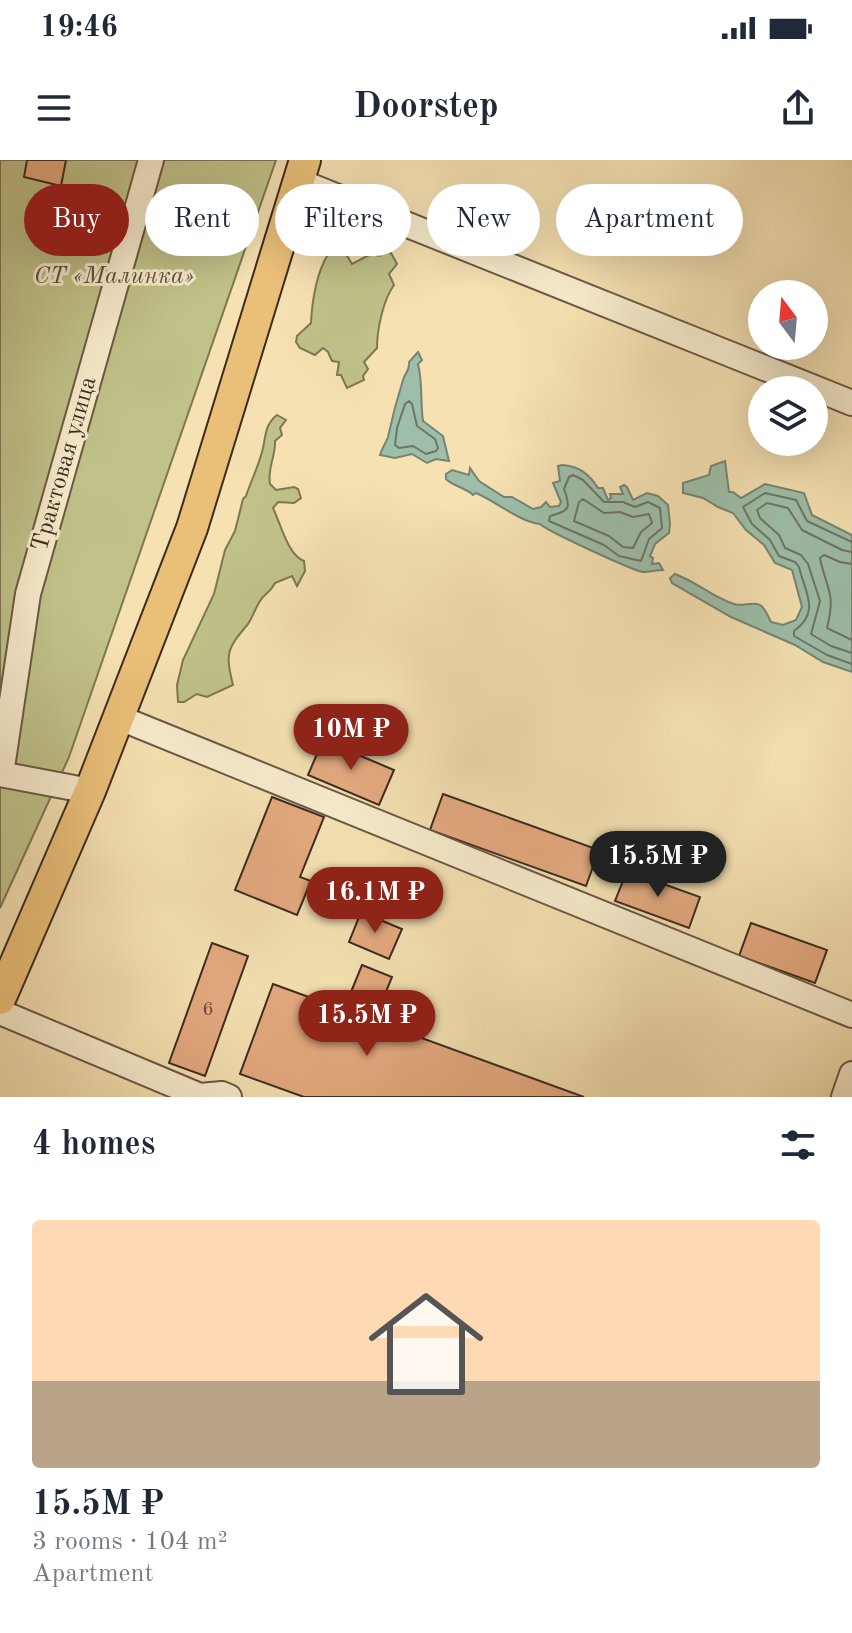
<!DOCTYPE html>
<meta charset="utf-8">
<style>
:root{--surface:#fff;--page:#f2f2f3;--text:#1f2937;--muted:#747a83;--line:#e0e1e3;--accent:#8f2418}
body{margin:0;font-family:"Old Standard TT",serif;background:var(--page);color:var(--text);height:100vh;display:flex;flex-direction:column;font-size:30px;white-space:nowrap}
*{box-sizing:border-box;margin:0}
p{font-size:26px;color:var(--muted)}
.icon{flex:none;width:44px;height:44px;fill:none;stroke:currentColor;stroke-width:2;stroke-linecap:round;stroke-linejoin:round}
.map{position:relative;height:937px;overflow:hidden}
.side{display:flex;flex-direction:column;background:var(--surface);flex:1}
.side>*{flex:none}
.hud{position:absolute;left:24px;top:24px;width:804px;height:72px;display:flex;gap:16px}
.needle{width:52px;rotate:344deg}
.fabs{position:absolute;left:748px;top:120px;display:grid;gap:16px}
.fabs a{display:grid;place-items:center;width:80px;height:80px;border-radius:50%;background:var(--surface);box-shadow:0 8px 32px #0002;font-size:40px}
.price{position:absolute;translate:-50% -68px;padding:0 18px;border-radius:28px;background:var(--accent);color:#fff;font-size:26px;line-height:52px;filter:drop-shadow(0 2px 4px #0008)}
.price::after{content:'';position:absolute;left:50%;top:48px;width:24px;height:18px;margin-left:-12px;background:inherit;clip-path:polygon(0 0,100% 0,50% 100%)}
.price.selected{background:#222;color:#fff}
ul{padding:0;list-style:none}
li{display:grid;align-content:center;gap:16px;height:424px;padding:0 32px}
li+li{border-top:2px solid var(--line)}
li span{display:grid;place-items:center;height:248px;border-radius:8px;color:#555}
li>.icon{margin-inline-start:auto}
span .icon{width:144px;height:144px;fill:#fffc;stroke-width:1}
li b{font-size:34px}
h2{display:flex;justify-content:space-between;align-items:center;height:96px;padding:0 32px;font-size:34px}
.chip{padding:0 28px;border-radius:36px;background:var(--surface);box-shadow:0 8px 32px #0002;font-size:28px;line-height:72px}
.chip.selected{background:var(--accent);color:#fff}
.status{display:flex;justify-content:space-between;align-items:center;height:56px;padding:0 40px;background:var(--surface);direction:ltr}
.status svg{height:22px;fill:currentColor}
header{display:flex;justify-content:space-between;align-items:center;height:104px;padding:0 32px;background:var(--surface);font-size:36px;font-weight:700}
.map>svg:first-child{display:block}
.green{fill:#c0c289;stroke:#7e7655;stroke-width:2}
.water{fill:#9dbea9;stroke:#778373;stroke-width:2}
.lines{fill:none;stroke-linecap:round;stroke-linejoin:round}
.shore{stroke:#6d7465;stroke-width:2}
.building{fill:#e4aa80;stroke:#3d2b21;stroke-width:2}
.minor-casing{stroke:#6b5845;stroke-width:28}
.major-casing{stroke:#3d2b21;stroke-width:34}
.minor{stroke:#f8eccd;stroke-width:24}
.major{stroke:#eac079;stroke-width:30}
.labels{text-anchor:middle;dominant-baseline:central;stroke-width:6;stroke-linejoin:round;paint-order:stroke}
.number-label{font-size:20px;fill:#674b39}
.park-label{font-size:24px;font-style:italic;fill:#5e513b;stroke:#f8eccd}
.street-label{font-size:24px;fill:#3d2b21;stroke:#f8eccd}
</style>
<div class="status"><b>19:46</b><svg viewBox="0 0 49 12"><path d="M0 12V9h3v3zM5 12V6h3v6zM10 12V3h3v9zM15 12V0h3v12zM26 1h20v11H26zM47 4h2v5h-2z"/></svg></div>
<header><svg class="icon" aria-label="menu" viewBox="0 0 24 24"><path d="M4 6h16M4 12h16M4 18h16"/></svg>Doorstep<svg class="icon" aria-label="share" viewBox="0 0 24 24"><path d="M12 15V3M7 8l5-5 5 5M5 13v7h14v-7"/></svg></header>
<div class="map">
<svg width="852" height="937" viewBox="0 0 852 937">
<rect width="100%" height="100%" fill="#f5e1b2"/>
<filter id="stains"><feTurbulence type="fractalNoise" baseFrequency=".0025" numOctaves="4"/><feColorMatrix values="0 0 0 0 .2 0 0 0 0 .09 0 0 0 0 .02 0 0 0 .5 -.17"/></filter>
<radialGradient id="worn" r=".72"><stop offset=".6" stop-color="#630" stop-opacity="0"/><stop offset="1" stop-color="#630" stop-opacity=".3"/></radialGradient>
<path class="green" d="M0 0H276L69 597 0 748Z
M343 89 352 104 371 94 380 96 384 92 391 93 397 104 389 114 394 125C383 140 377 170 377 188L364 202 368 209 363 216 364 220 347 228 341 215H337L339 202 332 201 328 192 323 188 315 195 300 188 296 182 297 176 311 163C312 141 317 108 331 90Z
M277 255 286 260 280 268 282 275 275 281C276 295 267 309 270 324L276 330 294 327 298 329 301 338 294 343 278 342 273 348C281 365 288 395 304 401L305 411 297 426 292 416 275 423C271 431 269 431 263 437 257 443 253 457 248 464 227 489 225 492 233 525L207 537 197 534 184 542H178L177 525 183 500 214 434 225 390 235 371 243 339 246 336C251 321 258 307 262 292 266 278 264 265 277 255Z"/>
<path class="water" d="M418 192 422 200 418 204C423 223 420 241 423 261L443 276 449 301 436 299 427 303 412 294 395 298 380 295C382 288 386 283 388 277 392 258 397 239 403 220 405 212 410 212 409 202Z
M725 301 729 332H733L741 338 765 324 804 333 812 355 852 375V512L823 502 795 485 731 457 672 423 670 418 675 414C697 422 712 437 734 444 742 447 753 441 760 445 765 448 768 456 771 462L783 465 796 460 802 447 792 410 775 403 764 385 746 370 733 353 718 347 703 338 683 333V323L709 315 711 306Z
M562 305C579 306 589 314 598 328H603L608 340 611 338 610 334H623L620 327 624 325 627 327 633 340 647 333 658 336 668 345 670 364 669 373 655 384 650 396 653 398 652 404 659 403 663 410C657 410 649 412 643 412 634 411 547 371 540 364 520 362 497 342 476 333L473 335C465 327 454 327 446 319V314L452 310 469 315 470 308 479 321 504 337H512L533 349 541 347 546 342 550 347 559 346 561 342 553 323 560 321 558 306Z"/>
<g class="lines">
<path class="shore" d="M409 241 412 244 417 266 435 279 438 288 436 291 426 294 413 286 399 288 395 285 397 268 405 244Z
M573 315 583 320 604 342H623L635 347 648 342 660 348 662 368 649 379 641 401 619 396 604 385 549 361 550 356C570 351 571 348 564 329L569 317Z
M583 339 604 353 620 352 633 357 649 354 652 363 641 372 633 388 623 387 609 376 574 361 579 342Z
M852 382 807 361 796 340 765 333 743 347 752 364 770 380 779 396 795 402 799 407C805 433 821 452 794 471V476L827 495 852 504
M852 392 842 390 802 370 788 348 767 343 757 350 760 358 779 375 785 388 801 395 808 404 820 441 811 474 831 486 852 493
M852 404 840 402 824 395 820 398C827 432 836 432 827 468L852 480"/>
</g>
<path class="building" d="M27 0H66L61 26 24 17Z
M323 580 394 610 379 645 308 615Z
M443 634 599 690 586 726 430 670Z
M272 637 324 657 300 717 311 721 297 755 235 730Z
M627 711 700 737 689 768 615 741Z
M361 752 402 769 389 799 349 782Z
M751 763 827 790 815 823 739 796Z
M212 783 248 796 205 916 169 903Z
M362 805 392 817 381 844 351 832Z
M273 824 584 937H304L240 914Z"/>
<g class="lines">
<defs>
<path id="minor" d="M298 21 852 243
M120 558 852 855
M0 614 90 631
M1 614 28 434 151 0
M0 852 200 936 222 934 229 937
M844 937 852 914"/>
<path id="major" d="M0 839 90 631 192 368 305 0"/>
</defs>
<use href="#minor" class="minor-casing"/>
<use href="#major" class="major-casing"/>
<use href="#minor" class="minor"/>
<use href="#major" class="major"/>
</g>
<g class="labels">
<g class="number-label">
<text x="208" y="850">6</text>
</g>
<g class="park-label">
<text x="114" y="117">CТ «Малинка»</text>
</g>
<g class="street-label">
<text transform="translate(65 304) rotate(-74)">Трактовая улица</text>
</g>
</g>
<rect width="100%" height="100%" filter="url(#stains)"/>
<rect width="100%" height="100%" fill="url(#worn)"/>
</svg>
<div class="fabs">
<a><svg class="needle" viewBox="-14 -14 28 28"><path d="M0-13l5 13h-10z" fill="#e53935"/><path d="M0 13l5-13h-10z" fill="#747a83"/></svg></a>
<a><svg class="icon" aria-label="layers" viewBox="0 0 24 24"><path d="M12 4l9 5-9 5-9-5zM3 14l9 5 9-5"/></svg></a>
</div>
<b class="price" style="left:351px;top:612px">10M ₽</b>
<b class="price selected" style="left:658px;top:739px">15.5M ₽</b>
<b class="price" style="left:375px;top:775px">16.1M ₽</b>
<b class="price" style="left:367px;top:898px">15.5M ₽</b>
<div class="hud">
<a class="chip selected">Buy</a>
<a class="chip">Rent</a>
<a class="chip">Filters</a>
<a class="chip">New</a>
<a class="chip">Apartment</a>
</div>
</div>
<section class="side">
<h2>4 homes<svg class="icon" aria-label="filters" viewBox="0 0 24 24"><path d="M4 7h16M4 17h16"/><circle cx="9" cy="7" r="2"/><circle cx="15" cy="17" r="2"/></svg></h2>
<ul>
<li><span style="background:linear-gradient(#ffd9b3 65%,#b9a48a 0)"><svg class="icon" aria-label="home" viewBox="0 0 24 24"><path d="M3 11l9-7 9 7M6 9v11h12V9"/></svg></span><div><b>15.5M ₽</b><p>3 rooms · 104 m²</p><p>Apartment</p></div></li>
</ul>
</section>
